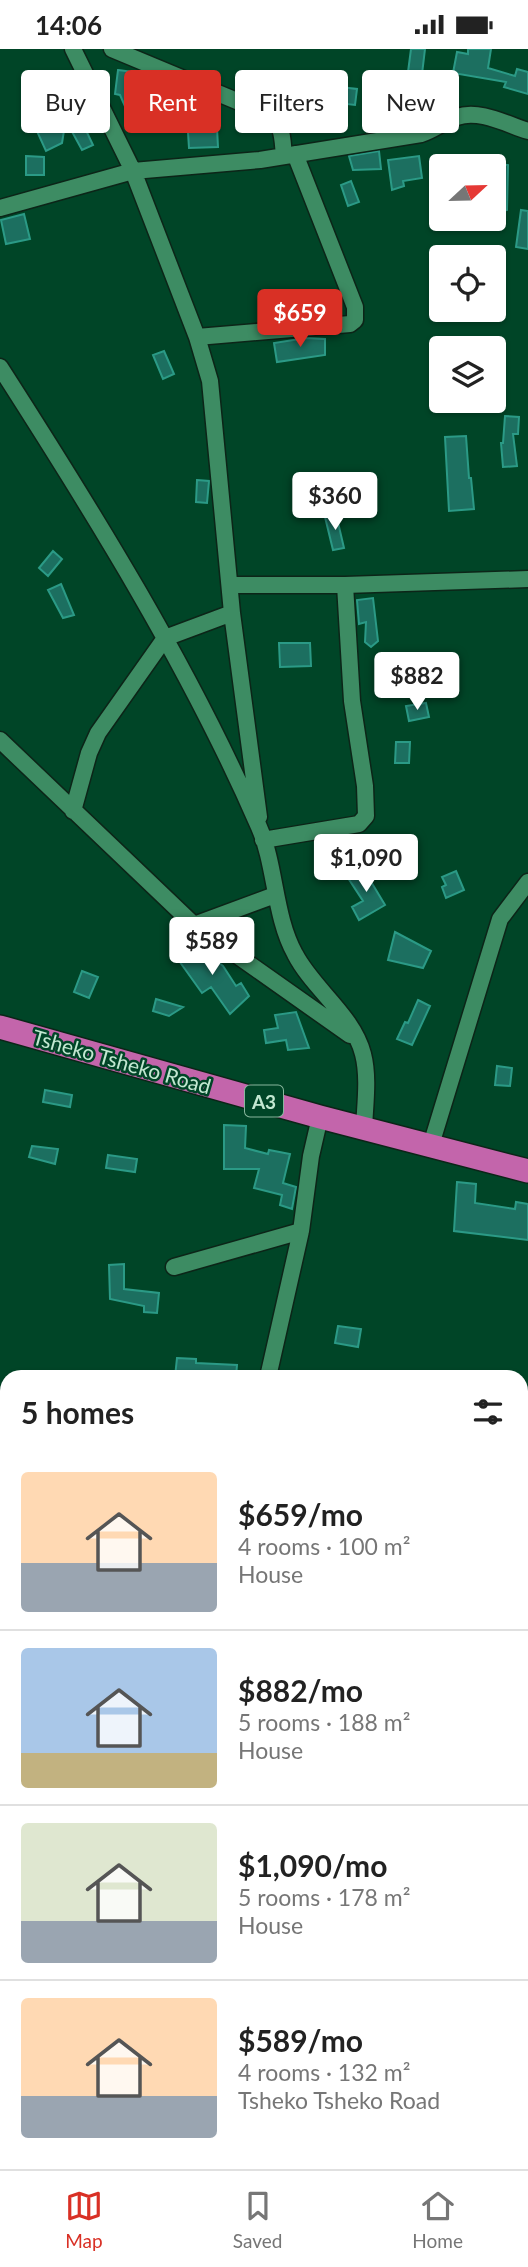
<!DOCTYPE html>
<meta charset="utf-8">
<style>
:root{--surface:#fff;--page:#f2f2f2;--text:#222;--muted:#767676;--line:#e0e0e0;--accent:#d93025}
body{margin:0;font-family:Lato,sans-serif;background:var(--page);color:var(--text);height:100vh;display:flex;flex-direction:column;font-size:26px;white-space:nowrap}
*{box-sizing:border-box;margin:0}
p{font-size:23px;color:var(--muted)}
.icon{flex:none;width:38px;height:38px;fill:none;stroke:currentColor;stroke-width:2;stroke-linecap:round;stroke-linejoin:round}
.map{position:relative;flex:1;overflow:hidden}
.details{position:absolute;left:0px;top:1321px;width:528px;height:800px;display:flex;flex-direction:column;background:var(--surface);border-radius:21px 21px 0 0;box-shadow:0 2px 5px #0004}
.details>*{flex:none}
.guide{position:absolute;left:21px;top:21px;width:486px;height:63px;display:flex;gap:14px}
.needle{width:46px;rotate:68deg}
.tools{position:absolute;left:429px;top:105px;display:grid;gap:14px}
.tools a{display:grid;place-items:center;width:77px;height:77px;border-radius:7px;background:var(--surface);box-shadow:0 2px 5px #0004;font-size:35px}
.price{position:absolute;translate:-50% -60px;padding:0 16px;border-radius:7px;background:#fff;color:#222;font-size:23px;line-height:46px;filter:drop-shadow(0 2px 4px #0008)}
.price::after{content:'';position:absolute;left:50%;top:42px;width:21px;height:16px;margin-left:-10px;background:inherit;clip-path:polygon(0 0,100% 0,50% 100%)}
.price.active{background:var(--accent);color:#fff}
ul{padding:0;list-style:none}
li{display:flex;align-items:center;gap:21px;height:175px;padding:0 21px}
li+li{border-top:2px solid var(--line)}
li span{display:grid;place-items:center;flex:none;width:196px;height:140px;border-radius:7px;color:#555}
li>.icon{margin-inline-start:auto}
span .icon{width:84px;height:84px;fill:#fffc;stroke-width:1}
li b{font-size:30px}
h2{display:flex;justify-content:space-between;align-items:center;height:84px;padding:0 21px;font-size:30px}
.tag{padding:0 24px;border-radius:7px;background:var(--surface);box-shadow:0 2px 5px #0004;font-size:24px;line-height:63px}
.tag.active{background:var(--accent);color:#fff}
.status{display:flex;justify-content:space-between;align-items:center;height:49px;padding:0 35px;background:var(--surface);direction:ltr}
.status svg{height:19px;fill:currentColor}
.dock{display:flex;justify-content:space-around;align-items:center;height:98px;border-top:2px solid var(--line);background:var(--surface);font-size:19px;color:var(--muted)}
.dock a{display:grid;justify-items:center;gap:4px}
.dock .active{color:var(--accent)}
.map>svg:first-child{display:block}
.water{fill:#555ab0;stroke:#7685ba;stroke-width:2}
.building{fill:#1c6f60;stroke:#2b9a86;stroke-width:2}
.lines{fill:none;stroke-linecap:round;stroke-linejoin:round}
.minor-casing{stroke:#0c2518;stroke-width:19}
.highway-casing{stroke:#0c2518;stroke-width:26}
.minor{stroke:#3d8c63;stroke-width:16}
.highway{stroke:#c365ab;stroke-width:23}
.labels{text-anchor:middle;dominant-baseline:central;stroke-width:5;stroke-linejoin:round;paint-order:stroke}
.shield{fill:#004527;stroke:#88b79e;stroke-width:2}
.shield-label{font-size:19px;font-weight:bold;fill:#c2e8d1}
.street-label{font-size:21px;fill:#c2e8d1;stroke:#004527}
</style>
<div class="status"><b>14:06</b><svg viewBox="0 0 49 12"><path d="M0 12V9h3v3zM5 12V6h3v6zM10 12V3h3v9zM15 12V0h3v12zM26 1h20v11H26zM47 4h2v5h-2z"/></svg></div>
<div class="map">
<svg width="528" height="2120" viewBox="0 0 528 2120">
<rect width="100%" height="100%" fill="#004527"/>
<path class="water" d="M0 2108H7V2114H289L405 2120H0Z"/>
<path class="building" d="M411 0H425L422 25 408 23Z
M468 0H491L488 19 515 27 517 20 528 23V45L504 38 506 33 453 24 457 3 468 5Z
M118 21 142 24 139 53 147 50 157 72 136 82 120 46 115 45Z
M60 29 66 44 68 57 62 94 46 102 25 56 46 44 43 37Z
M331 37 357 40 355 56 330 53Z
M183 45H194L204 50V80L217 79 218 98 189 99 187 68H183Z
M82 73 93 96 82 101 70 79Z
M379 102 381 120 353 121 349 107Z
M26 107 44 108V126H26Z
M419 107 422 129 403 132 404 137 392 141 388 111Z
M494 114 508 116 507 161 494 164Z
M351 132 359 153 348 157 341 136Z
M521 161 528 162V200L516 198Z
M24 165 30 190 6 195 1 171Z
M306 289 325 290V306L277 313 274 294Z
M164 302 174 325 163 330 153 306Z
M505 367 519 368 518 385H513L517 417 503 418 501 394H503Z
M466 387 469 429H471L474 460 449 462 445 388Z
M197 431 209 432 207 454 196 453Z
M336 465 344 499 333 501 325 468Z
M53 502 62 510 48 527 39 519Z
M61 535 74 566 63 569 48 541Z
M373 549 378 592 371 598 365 593 366 573 359 575 357 551Z
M279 594H310L311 617 280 618Z
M426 654 429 668 409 672 406 657Z
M396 693H410L409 714H395Z
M365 817 373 829 370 831 385 856 359 871 352 858 363 852 348 829Z
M456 822 464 841 446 849 442 838 446 836 442 828Z
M395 883 431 902 423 919 388 911Z
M188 891 223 917 236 937 241 934 249 947 230 965 211 938 202 944 177 909Z
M82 922 98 928 89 949 74 943Z
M156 950 183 958 169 967 153 962Z
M418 951 430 957 412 996 397 990 405 973 408 974Z
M296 963 309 999 288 1001 286 991 266 994 264 981 278 979 275 966Z
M497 1017 512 1019 510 1037 495 1036Z
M45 1041 72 1046 70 1058 43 1053Z
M224 1076 246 1077 245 1099 268 1105 269 1101 290 1105 283 1134 296 1138 292 1160 280 1156 282 1146 254 1139 259 1120H224Z
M32 1097 58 1100 55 1115 29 1108Z
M108 1106 137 1110 135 1123 106 1119Z
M457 1133 476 1135 475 1154 515 1160 516 1153 528 1155V1191L454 1182Z
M124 1215V1240L159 1244 157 1264 144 1263V1257L110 1250 109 1216Z
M338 1277 361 1280 358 1298 335 1294Z
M177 1309 196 1310V1314L237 1316 236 1328H175Z"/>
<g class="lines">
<defs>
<path id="minor" d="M73 0 133 122 197 288 210 332 232 564 259 768
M112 0 268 65C284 77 282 89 284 107
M0 159 133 122 260 111 421 85C434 81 444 72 457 68 479 60 506 75 528 82
M197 288 350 275 355 271V258L295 105
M0 318C95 466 189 617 259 778 276 817 274 867 295 905 313 940 353 966 363 1005 369 1028 365 1056 364 1079
M231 536H345L528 530
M0 691 194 876 350 986
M73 762 89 704 98 684 165 589 232 564
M263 791 359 775 366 767 365 737 352 652 345 536
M194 876 275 846
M431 1096 500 870 528 833
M174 1218 301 1182
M268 1328 301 1182 311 1107 320 1068
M522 1684 528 1683
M0 1705H7
M0 1777 7 1817"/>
<path id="highway" d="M0 978 320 1068 528 1122"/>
</defs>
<use href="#minor" class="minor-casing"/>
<use href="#highway" class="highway-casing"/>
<use href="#minor" class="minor"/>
<use href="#highway" class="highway"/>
</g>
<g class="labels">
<rect class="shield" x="245" y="1036.5" width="38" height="31" rx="5"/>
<g class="shield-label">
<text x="264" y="1052">A3</text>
</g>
<g class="street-label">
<text transform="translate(122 1012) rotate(16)">Tsheko Tsheko Road</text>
</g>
</g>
</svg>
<div class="tools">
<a><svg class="needle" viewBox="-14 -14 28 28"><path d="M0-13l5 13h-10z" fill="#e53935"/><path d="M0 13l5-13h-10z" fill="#767676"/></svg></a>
<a><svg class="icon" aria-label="locate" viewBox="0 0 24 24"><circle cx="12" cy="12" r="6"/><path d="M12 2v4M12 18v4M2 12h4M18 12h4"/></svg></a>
<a><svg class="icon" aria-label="layers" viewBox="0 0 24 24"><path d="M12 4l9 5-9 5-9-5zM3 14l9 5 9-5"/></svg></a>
</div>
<b class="price active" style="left:300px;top:300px">$659</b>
<b class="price" style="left:335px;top:483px">$360</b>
<b class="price" style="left:417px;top:663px">$882</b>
<b class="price" style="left:366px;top:845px">$1,090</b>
<b class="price" style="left:212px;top:928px">$589</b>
<div class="guide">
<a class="tag">Buy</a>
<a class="tag active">Rent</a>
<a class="tag">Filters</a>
<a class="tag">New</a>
</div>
<section class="details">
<h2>5 homes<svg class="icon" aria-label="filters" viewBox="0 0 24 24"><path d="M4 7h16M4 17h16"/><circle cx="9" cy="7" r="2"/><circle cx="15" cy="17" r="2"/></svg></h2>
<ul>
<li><span style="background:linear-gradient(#ffd9b3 65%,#9aa5b1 0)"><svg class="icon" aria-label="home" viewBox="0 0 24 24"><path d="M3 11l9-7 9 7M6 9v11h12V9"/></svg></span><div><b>$659/mo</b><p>4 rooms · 100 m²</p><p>House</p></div></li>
<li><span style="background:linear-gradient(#a9c7e8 75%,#c2b280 0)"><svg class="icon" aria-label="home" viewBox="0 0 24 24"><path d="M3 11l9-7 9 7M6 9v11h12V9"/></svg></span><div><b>$882/mo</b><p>5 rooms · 188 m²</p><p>House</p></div></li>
<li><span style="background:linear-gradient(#dfe7d0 70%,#9aa5b1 0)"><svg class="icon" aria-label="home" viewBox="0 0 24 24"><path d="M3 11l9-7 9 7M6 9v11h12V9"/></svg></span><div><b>$1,090/mo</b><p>5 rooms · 178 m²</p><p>House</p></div></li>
<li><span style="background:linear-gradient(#ffd9b3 70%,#9aa5b1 0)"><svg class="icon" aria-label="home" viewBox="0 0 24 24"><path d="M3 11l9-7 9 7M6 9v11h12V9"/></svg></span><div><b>$589/mo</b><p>4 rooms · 132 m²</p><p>Tsheko Tsheko Road</p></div></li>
</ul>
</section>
</div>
<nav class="dock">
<a class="active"><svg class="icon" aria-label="map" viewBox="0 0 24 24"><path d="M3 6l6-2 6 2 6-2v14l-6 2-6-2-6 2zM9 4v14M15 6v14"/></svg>Map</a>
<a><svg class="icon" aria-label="saved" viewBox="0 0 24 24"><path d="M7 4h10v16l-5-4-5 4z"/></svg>Saved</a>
<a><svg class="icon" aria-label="home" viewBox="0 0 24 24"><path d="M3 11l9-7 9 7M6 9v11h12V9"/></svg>Home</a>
</nav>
